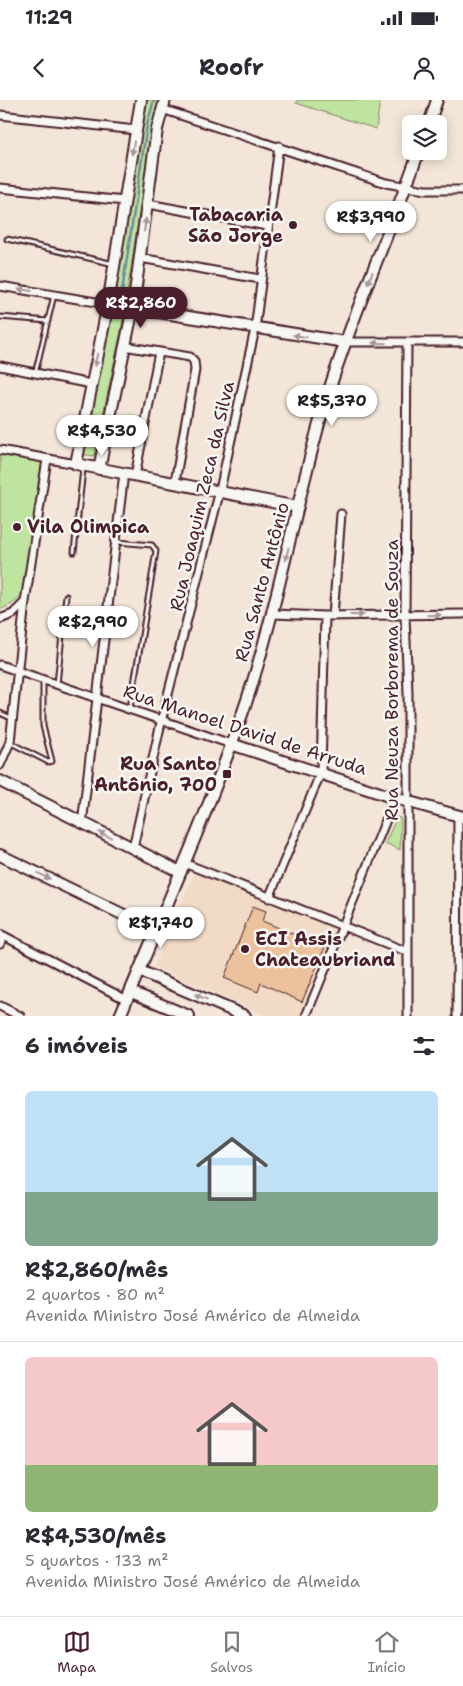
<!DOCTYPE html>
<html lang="pt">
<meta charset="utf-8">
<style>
:root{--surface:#fff;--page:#f7f7f7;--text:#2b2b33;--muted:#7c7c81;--line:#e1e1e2;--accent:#4a1f2b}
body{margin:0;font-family:"Shantell Sans",sans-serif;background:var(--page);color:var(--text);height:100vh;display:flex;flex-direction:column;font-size:19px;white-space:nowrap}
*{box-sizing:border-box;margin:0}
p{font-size:16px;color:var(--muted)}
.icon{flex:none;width:28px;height:28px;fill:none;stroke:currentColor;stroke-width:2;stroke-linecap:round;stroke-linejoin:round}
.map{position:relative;height:916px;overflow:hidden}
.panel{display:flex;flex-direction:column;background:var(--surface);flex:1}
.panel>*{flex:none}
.fabs{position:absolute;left:402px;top:15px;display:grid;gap:10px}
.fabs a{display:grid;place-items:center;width:45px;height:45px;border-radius:8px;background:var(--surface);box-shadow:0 2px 12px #0003;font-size:25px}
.price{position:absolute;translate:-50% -42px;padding:0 11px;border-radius:18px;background:#fff;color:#222;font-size:16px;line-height:32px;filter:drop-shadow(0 1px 2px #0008)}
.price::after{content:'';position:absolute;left:50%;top:30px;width:15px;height:11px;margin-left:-8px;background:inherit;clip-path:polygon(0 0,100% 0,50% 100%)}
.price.active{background:var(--accent);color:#fff}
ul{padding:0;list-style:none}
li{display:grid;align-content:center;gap:10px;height:265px;padding:0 25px}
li+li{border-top:1px solid var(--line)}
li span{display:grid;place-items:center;height:155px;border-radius:8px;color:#555}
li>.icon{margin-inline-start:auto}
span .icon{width:90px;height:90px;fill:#fffc;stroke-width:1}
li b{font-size:21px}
h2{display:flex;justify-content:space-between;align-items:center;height:60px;padding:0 25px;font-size:21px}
.status{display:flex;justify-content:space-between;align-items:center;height:35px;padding:0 25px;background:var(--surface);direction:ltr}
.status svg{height:14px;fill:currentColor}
header{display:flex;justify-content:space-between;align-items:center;height:65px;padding:0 25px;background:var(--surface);font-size:22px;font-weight:700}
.tab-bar{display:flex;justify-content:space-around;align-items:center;height:70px;border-top:1px solid var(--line);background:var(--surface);font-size:14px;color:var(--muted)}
.tab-bar a{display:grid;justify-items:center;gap:2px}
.tab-bar .active{color:var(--accent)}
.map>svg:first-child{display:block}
.built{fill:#f1dbc6}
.green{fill:#bee49f;stroke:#848265}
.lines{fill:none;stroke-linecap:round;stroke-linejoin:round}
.stream{stroke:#71899f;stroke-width:2.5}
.building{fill:#ebc29b;stroke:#4a1f2b}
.lane-casing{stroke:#4a1f2b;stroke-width:7}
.street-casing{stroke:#4a1f2b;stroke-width:11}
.secondary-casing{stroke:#4a1f2b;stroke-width:14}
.lane{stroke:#f6f6f2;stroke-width:3}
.street{stroke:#f6f6f2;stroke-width:7}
.secondary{stroke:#f6f6f2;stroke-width:10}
.oneway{fill:#a99598}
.poi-dot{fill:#4a1f2b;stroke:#f6f6f2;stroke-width:2}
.labels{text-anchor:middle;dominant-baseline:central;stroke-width:5;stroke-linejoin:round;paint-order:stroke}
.poi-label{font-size:18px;font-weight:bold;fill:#4a1f2b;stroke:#f6f6f2;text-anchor:end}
.street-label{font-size:18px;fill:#4a1f2b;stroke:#f6f6f2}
</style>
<div class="status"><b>11:29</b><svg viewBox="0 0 49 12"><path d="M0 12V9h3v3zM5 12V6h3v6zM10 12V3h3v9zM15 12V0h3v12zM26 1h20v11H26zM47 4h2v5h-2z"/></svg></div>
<header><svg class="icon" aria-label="back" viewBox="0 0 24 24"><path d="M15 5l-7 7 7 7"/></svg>Roofr<svg class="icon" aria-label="person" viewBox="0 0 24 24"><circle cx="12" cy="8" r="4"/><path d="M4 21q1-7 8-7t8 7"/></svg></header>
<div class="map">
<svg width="463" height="916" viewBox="0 0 463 916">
<rect width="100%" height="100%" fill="#f3e6d8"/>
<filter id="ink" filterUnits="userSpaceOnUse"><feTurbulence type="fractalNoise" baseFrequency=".02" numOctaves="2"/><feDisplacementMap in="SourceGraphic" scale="10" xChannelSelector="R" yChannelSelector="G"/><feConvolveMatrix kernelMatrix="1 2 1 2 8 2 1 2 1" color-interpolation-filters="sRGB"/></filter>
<g filter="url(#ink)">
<path class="built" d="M195 771 336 830 300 916H267L154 867Z"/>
<path class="green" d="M145 0H159L152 31 121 231 94 356 82 354Z
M297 0H380L376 29 296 3Z
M0 354 44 360 24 494 12 504 0 510Z
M397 717 400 718 401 722 400 750 385 743Z"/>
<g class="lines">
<path class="stream" d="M121 198 147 25 154 0"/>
</g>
<path class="building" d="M253 806 266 811 262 821 325 847 302 902 261 883 258 892 224 878Z"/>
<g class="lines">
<defs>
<path id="lane" d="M7 139 114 164
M0 217 48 221
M35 274 54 195
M117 442 152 445 156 451 130 608
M74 452 83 369
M57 584 66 496
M0 613 11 618
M11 643 48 662 52 661 43 626V580"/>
<path id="street" d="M162 9 386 83 425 90H463
M0 15 136 30
M0 88 125 101
M148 104 267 126
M140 158 260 179
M0 186 108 204
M345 242H463
M407 243 405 515 408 593V916
M124 246 190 257 194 261 195 270 175 382
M0 266 91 284
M0 350 76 364
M135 376 159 252
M273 514 325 516 463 514
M333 516 341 414
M0 519 13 514 25 502
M0 565 231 644
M0 665 10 642 25 502 47 359
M82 724 124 373
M133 748 162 618 220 390 255 229 279 46
M184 763 408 852
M269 798 321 672 325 516
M0 834 127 900
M0 844 4 836
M0 906 20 916
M306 916 395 698
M457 916 458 715"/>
<path id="secondary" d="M141 0 108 204 76 364 298 407
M429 24 437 0
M108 204 345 242
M99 369 133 208 157 29 165 0
M231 644 395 698 463 717
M0 681 180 772
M0 755 155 830
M140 871 245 916
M131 892 189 916
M120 916C163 812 211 707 247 600 278 505 295 406 323 310 349 222 388 138 419 51"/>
</defs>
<use href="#lane" class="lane-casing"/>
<use href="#street" class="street-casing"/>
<use href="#secondary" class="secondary-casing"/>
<use href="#lane" class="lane"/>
<use href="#street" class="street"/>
<use href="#secondary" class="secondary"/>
</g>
<defs><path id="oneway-solid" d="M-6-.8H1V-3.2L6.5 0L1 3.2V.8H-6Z" transform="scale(1.25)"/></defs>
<g class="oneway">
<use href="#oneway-solid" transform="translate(133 48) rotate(99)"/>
<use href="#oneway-solid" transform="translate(145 125) rotate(-82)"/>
<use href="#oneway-solid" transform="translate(370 178) rotate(112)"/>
<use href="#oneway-solid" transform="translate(25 190) rotate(-171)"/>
<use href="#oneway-solid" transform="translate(300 236) rotate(-171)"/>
<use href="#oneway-solid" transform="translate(379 243) rotate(-179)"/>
<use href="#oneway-solid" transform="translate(96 260) rotate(101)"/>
<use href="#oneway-solid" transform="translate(287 454) rotate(103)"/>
<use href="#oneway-solid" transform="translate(357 515)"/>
<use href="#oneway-solid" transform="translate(434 515) rotate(-2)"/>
<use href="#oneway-solid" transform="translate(105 735) rotate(-155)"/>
<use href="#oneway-solid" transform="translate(44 776) rotate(26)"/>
<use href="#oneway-solid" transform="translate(201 897) rotate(-157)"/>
</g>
</g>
<g class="poi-dot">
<circle cx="293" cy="125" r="5"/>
<circle cx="17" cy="427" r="5"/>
<rect x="222" y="669" width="10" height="10" rx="2.5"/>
<circle cx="245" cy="849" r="5"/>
</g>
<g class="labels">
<g class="poi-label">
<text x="283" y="115">Tabacaria<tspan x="283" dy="21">São Jorge</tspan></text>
<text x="27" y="427" text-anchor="start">Vila Olimpica</text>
<text x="217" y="664">Rua Santo<tspan x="217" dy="21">Antônio, 700</tspan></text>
<text x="255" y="839" text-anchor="start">ECI Assis<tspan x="255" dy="21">Chateaubriand</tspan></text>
</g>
<g class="street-label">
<text transform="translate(202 396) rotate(-77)">Rua Joaquim Zeca da Silva</text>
<text transform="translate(262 482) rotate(-75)">Rua Santo Antônio</text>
<text transform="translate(392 580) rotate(-90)">Rua Neuza Borborema de Souza</text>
<text transform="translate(245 630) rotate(18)">Rua Manoel David de Arruda</text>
</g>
</g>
</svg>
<div class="fabs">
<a><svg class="icon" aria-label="layers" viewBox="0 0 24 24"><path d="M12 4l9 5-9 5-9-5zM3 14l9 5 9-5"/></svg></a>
</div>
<b class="price" style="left:371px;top:143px">R$3,990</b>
<b class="price active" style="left:141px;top:229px">R$2,860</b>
<b class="price" style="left:332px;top:327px">R$5,370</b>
<b class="price" style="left:102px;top:357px">R$4,530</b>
<b class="price" style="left:93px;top:548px">R$2,990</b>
<b class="price" style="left:161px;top:849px">R$1,740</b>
</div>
<section class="panel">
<h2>6 imóveis<svg class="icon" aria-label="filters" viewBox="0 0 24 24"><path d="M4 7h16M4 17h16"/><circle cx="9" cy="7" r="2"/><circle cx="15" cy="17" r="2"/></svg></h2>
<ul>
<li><span style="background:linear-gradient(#bfe0f5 65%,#7fa58c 0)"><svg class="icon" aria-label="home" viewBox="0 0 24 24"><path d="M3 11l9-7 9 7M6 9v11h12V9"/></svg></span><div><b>R$2,860/mês</b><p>2 quartos · 80 m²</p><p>Avenida Ministro José Américo de Almeida</p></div></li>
<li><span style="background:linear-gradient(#f6c9c9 70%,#8fb573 0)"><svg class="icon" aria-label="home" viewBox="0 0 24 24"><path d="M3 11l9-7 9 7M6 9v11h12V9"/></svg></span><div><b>R$4,530/mês</b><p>5 quartos · 133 m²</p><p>Avenida Ministro José Américo de Almeida</p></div></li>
</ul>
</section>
<nav class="tab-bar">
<a class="active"><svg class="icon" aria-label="map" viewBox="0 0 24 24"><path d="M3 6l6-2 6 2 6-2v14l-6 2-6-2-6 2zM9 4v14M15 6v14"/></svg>Mapa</a>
<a><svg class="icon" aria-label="saved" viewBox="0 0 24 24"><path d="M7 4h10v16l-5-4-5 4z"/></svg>Salvos</a>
<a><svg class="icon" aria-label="home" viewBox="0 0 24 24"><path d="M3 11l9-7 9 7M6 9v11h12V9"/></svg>Início</a>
</nav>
